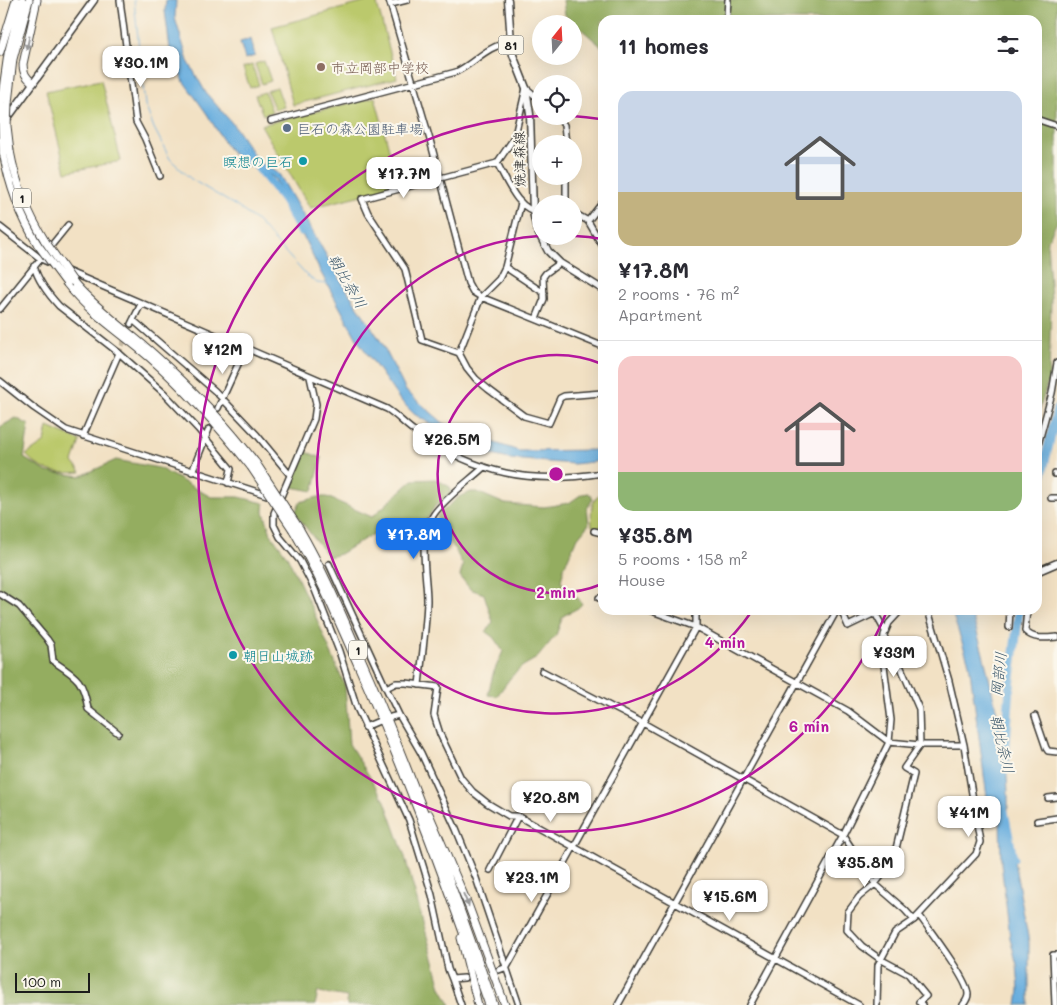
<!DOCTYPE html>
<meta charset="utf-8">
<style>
:root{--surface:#fff;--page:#f2f2f3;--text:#2b2b33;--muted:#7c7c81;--line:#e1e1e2;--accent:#1a73e8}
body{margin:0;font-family:Mali,"Klee One",sans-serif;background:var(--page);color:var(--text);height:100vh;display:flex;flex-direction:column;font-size:19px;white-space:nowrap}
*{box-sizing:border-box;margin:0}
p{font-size:16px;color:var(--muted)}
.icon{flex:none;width:28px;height:28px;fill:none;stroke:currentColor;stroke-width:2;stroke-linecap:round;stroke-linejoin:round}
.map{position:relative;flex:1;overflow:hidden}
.side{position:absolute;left:598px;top:15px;width:444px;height:600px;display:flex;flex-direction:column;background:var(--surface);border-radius:15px;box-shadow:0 5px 20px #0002}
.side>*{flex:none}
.needle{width:32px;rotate:18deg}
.tools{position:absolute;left:532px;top:15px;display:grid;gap:10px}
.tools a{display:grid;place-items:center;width:50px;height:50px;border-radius:50%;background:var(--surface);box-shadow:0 5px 20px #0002;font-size:25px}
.scale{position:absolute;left:15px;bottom:12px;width:75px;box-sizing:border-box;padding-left:5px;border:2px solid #1c1c1c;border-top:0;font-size:14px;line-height:18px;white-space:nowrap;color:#1c1c1c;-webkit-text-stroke:4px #fbf7ec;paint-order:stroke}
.price{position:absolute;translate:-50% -42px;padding:0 11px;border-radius:10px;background:#fff;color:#222;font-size:16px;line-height:32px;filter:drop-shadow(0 1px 2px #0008)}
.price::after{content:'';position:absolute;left:50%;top:30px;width:15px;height:11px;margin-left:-8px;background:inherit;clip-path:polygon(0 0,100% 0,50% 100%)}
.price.on{background:var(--accent);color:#fff}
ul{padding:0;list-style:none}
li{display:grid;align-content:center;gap:10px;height:265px;padding:0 20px}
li+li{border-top:1px solid var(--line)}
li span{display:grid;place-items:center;height:155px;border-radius:15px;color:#555}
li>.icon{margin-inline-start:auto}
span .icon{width:90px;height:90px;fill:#fffc;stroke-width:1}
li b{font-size:21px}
h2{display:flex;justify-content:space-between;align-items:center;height:60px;padding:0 20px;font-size:21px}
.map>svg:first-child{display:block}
.green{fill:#bbc96c;stroke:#6c7244}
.forest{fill:#94ad60;stroke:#58643e}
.water{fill:#68adde;stroke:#42647d}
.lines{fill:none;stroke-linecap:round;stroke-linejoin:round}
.stream{stroke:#68adde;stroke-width:1}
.river{stroke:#68adde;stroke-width:9}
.minor-tunnel{stroke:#c7baa2;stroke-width:5;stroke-dasharray:5 2.5;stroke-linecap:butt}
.minor-casing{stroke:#3c3a35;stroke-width:8}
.major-casing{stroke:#3c3a35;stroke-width:9}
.highway-casing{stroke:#3c3a35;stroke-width:9}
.minor{stroke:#fff;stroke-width:5}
.major{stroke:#fff;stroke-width:6}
.highway{stroke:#fff;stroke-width:7}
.highway-bridge-casing{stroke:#3c3a35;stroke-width:9;stroke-linecap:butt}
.highway-bridge{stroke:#fff;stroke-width:7}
.oneway{fill:#999}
.ring{fill:none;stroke:#b5179e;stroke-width:2.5}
.education-dot{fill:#8d6e63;stroke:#fbf7ec;stroke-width:2}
.service-dot{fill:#5c6f8a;stroke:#fbf7ec;stroke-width:2}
.culture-dot{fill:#0f9aa8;stroke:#fbf7ec;stroke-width:2}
.labels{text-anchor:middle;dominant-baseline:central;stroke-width:4;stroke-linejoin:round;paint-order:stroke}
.shield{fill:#fbf7ec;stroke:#5f5e5a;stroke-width:1}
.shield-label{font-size:12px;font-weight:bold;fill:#1c1c1c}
.education-label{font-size:14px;fill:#785e54;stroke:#fbf7ec;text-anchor:start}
.service-label{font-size:14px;fill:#4e5e75;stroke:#fbf7ec;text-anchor:start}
.street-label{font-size:14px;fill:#1c1c1c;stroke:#fbf7ec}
.culture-label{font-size:14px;fill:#0d838f;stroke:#fbf7ec;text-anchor:end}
.water-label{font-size:15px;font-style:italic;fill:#3a566a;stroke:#fbf7ec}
.centre{fill:#b5179e;stroke:#fbf7ec;stroke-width:2.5}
.ring-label{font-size:15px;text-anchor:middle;font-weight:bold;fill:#b5179e;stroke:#fbf7ec;stroke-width:4;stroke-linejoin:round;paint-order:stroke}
</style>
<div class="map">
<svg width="1057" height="1005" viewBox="0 0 1057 1005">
<rect width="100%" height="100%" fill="#fbf7ec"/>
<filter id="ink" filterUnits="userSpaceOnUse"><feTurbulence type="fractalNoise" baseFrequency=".02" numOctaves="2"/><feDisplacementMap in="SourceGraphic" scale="10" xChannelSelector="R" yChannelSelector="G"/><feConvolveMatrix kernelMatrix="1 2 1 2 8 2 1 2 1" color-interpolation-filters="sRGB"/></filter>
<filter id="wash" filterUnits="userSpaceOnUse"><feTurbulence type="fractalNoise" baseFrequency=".0096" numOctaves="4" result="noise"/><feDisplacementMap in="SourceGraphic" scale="20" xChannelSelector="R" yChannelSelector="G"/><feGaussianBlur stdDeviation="1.12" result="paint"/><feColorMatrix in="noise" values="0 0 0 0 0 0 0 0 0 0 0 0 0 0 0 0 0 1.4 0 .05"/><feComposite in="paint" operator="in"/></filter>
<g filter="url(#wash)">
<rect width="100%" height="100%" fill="#f2e1c4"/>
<path class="green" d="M373 0H376L397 78 293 105 272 27Z
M264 61 271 81 262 84 255 64Z
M252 65 259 85 250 88 243 68Z
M101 80 121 161 66 172 46 91Z
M277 87 284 107 275 110 267 91Z
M265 92 272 112 263 115 255 95Z
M375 97 399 186 310 208 261 125Z
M48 427 80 441 73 462 81 472C58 474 43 473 26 455L45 442Z
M602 491V523L599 529 592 526C591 511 590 502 602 491Z"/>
<path class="forest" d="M563 0H1057V222L1047 242 1051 298 1049 378 1036 422V20H602V47L565 15Z
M16 418 29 425 24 458 47 472 81 476 116 460 159 468 211 497H239L264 503V512L271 534 287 556 315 615 345 686 349 744 385 801 405 857 441 987 451 1005H347V997L318 992 315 1005H0V427Z
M304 451 322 458 313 491 292 487 296 468Z
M436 479 450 487V494L435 506 421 529 398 522 366 538 340 554 328 557 295 513 300 502 318 497H327L372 517 413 480Z
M471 492H477L505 504 544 507 569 503 582 494 589 493 593 499 587 508 589 524 576 540 564 567 561 581 568 592 578 598 582 604 578 608 563 616 556 635 537 658 523 666 511 677 497 696 488 695 493 674 503 651 493 637 486 632 493 622 484 594 470 589 460 576 463 565 437 516 459 497Z"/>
<path class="water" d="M166 0H176L175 18 188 61 206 93 232 123 258 161 279 174 343 284 382 343 406 391 448 427 519 451 596 450 602 448V461L574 464 509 459 475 451 414 414 399 399 357 339 320 271 275 179 261 168 243 165 227 147 207 114 184 82 170 49 165 11Z
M251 39 255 56 245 59 240 42Z
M951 610H970C980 639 987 669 994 699 1003 740 1011 781 1007 823L1029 942V1005H1017L1019 990 1017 965 1010 938 1001 863 1000 820 988 805 969 663Z"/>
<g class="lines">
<path class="stream" d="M134 0 145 105 154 128 170 159 191 179 236 206 257 221 306 275 317 283 327 284"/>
<path class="river" d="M252 160 282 197 301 231
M1036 500 1057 409
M1004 771 1010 687 1019 610
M1004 812 1013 858"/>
</g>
</g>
<g filter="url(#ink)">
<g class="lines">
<path class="minor-tunnel" d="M119 353 131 324"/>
<defs>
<path id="minor" d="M120 0 136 122 145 139 160 176
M389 0 430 140 468 283 473 292 481 297 602 346
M391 4 407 0
M725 17 727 15 728 0
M557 116 564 125 566 144
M1036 119 1057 126
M271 121 456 72C478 61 484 47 511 42
M497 163C507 181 518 212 541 212
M521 203 505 267 499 279 481 297 459 353 422 340 405 269 368 213 362 199 497 163 512 141 516 131 526 88 541 101
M566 204V176
M574 213 588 221 602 245
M588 221 602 203
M0 227 41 259 50 263
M34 266C38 281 48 294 59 306L119 353 164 393 198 429 231 469 228 483
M505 267 544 293
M67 271 387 409C398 416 406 426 417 433 478 474 530 485 602 473
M0 309 68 225
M536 319 544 299 543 277 546 273 560 263
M133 320 215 391 257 435 290 475
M131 324 141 304
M459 353 467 368 476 379 488 389 524 416 549 423 560 398 564 396 602 393
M310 377 316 404 314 419 274 513V525L280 537 300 561 315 590 339 651 357 708 409 820 432 895 448 969 452 979 464 978
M0 381 34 408 66 430 270 496
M218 408 245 349
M83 436 119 353
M1036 452 1052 393 1057 363
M192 472 209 429
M1055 474H1057
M1051 498H1057
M594 531 602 533
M329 564 386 688
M0 594 19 606 47 639 51 645 53 661C77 677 83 679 88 709L118 733
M599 598H602
M649 610 696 627 848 711 889 742 920 745H964
M841 610 848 626 875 613 885 631
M1027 610 1025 631C1034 640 1046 638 1057 637
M1009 627 1010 610
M884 637 896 656 919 709 920 745 904 768 914 774 893 861 875 884 859 897 848 912 847 930 862 946 880 959 908 974 926 996 919 1002 922 1005
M542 671 643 723 843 835 875 884 905 910 914 920
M419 685C422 657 426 629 427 601 427 574 417 537 434 514 445 498 470 480 484 467
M1035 716 1046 748 1048 751 1057 752
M391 717 399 715
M365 727 379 721
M1048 798 1057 797
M1037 821 1057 818
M490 870 518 816
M919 915C929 929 968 980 968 994 968 999 965 1002 963 1005
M499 970 507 967 696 627V610
M452 979 461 1005
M519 1005 476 878 456 829 421 753 399 715 386 688 396 683H406L438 687 434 715 440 734 461 778 473 792 487 803 509 816H518L859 1005
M618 1005 837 610
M750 1005 843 835 889 742 891 720 882 650 884 635 889 623 901 610
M877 1005 878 965 895 933 914 920 976 854 980 842 964 745 949 681 928 610
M1055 1005 1053 955H1057"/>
<path id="major" d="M508 0 511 42 513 55 526 88 530 114 533 212 537 230 548 251 560 263 602 289
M7 119 94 0
M1036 572 1057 563"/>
<path id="highway" d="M0 52 16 0
M33 83C26 77 23 73 23 64L37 0
M1 103 8 54 22 0
M8 103 13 59 29 0
M10 151C16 184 27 212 45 241
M3 152C9 186 20 216 38 245
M67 284C90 314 122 333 150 358 187 391 220 428 251 467
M75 284C99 311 128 331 155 355 192 388 226 424 256 463
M299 528C323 569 342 614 361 658 411 771 453 888 494 1005
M293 530C318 573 337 618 357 663 407 775 448 890 489 1005
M429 814 469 907 505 1005
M461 938 478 1005"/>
</defs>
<use href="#minor" class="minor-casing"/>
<use href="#major" class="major-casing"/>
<use href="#highway" class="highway-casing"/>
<use href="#minor" class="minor"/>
<use href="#major" class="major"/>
<use href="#highway" class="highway"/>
<defs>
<path id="highway-bridge" d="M1 103 3 152
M8 103 7 126 10 151
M45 241 75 284
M38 245 67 284
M256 463 299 528
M251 467 293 530"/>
</defs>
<use href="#highway-bridge" class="highway-bridge-casing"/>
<use href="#highway-bridge" class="highway-bridge"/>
</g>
<defs><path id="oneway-solid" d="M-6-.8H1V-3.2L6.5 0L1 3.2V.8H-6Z" transform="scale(1.25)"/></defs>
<g class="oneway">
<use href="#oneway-solid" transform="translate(28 43) rotate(102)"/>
<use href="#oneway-solid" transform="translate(466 900) rotate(67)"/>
</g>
</g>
<g class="ring">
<path d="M602 584A119 119 0 1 1 602 364"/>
<path d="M752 611A239 239 0 1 1 539 236M575 236A239 239 0 0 1 602 239"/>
<path d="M887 611A358 358 0 1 1 540 116M572 116A358 358 0 0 1 600 119"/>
</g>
<circle class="education-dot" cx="321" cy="67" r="5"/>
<circle class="service-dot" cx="287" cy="128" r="5"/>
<g class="culture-dot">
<circle cx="303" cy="161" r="5"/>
<circle cx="233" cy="655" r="5"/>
</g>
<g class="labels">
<g class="shield">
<rect x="498.5" y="35.5" width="25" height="19" rx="4"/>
<rect x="13" y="188.5" width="18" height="19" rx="4"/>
<rect x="349" y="640.5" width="18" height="19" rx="4"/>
</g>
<g class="shield-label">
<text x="511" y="45">81</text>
<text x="22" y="198">1</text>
<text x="358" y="650">1</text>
</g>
<g class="education-label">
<text x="331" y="67">市立岡部中学校</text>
</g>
<g class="service-label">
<text x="297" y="128">巨石の森公園駐車場</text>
</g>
<g class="street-label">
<text transform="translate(519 159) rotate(-91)">焼津森線</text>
</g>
<g class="culture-label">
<text x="293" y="161">瞑想の巨石</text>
<text x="243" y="655" text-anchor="start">朝日山城跡</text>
</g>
<g class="water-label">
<text transform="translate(348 281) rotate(60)">朝比奈川</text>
<text transform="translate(998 674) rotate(-84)">岡部川</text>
<text transform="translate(1003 744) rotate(77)">朝比奈川</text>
</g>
</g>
<circle cx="556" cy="474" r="8" class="centre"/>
<g class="ring-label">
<text x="556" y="598">2 min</text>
<text x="725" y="648">4 min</text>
<text x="809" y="732">6 min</text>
</g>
</svg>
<div class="tools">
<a><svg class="needle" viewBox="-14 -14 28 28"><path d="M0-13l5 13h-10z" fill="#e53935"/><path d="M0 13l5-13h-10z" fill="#7c7c81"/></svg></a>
<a><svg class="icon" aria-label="locate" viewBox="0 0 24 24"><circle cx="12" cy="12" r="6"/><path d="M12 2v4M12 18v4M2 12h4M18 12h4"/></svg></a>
<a>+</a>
<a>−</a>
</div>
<div class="scale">100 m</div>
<b class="price" style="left:141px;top:88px">¥30.1M</b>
<b class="price" style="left:404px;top:199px">¥17.7M</b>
<b class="price" style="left:223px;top:375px">¥12M</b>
<b class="price" style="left:452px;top:465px">¥26.5M</b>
<b class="price on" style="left:414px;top:560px">¥17.8M</b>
<b class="price" style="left:894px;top:678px">¥33M</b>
<b class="price" style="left:551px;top:823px">¥20.8M</b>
<b class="price" style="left:969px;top:838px">¥41M</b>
<b class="price" style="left:865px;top:888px">¥35.8M</b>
<b class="price" style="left:532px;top:903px">¥23.1M</b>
<b class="price" style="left:730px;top:922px">¥15.6M</b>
<section class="side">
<h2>11 homes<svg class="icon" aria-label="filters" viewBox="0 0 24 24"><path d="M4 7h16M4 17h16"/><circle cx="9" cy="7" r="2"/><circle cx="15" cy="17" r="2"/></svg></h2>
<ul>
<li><span style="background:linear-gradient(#c9d6e8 65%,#c2b280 0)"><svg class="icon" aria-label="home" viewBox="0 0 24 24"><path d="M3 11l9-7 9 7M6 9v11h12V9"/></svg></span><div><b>¥17.8M</b><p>2 rooms · 76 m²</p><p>Apartment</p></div></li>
<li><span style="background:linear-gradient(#f6c9c9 75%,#8fb573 0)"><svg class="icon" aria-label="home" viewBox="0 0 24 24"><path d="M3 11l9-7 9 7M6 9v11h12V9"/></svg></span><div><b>¥35.8M</b><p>5 rooms · 158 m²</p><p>House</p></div></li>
</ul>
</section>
</div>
